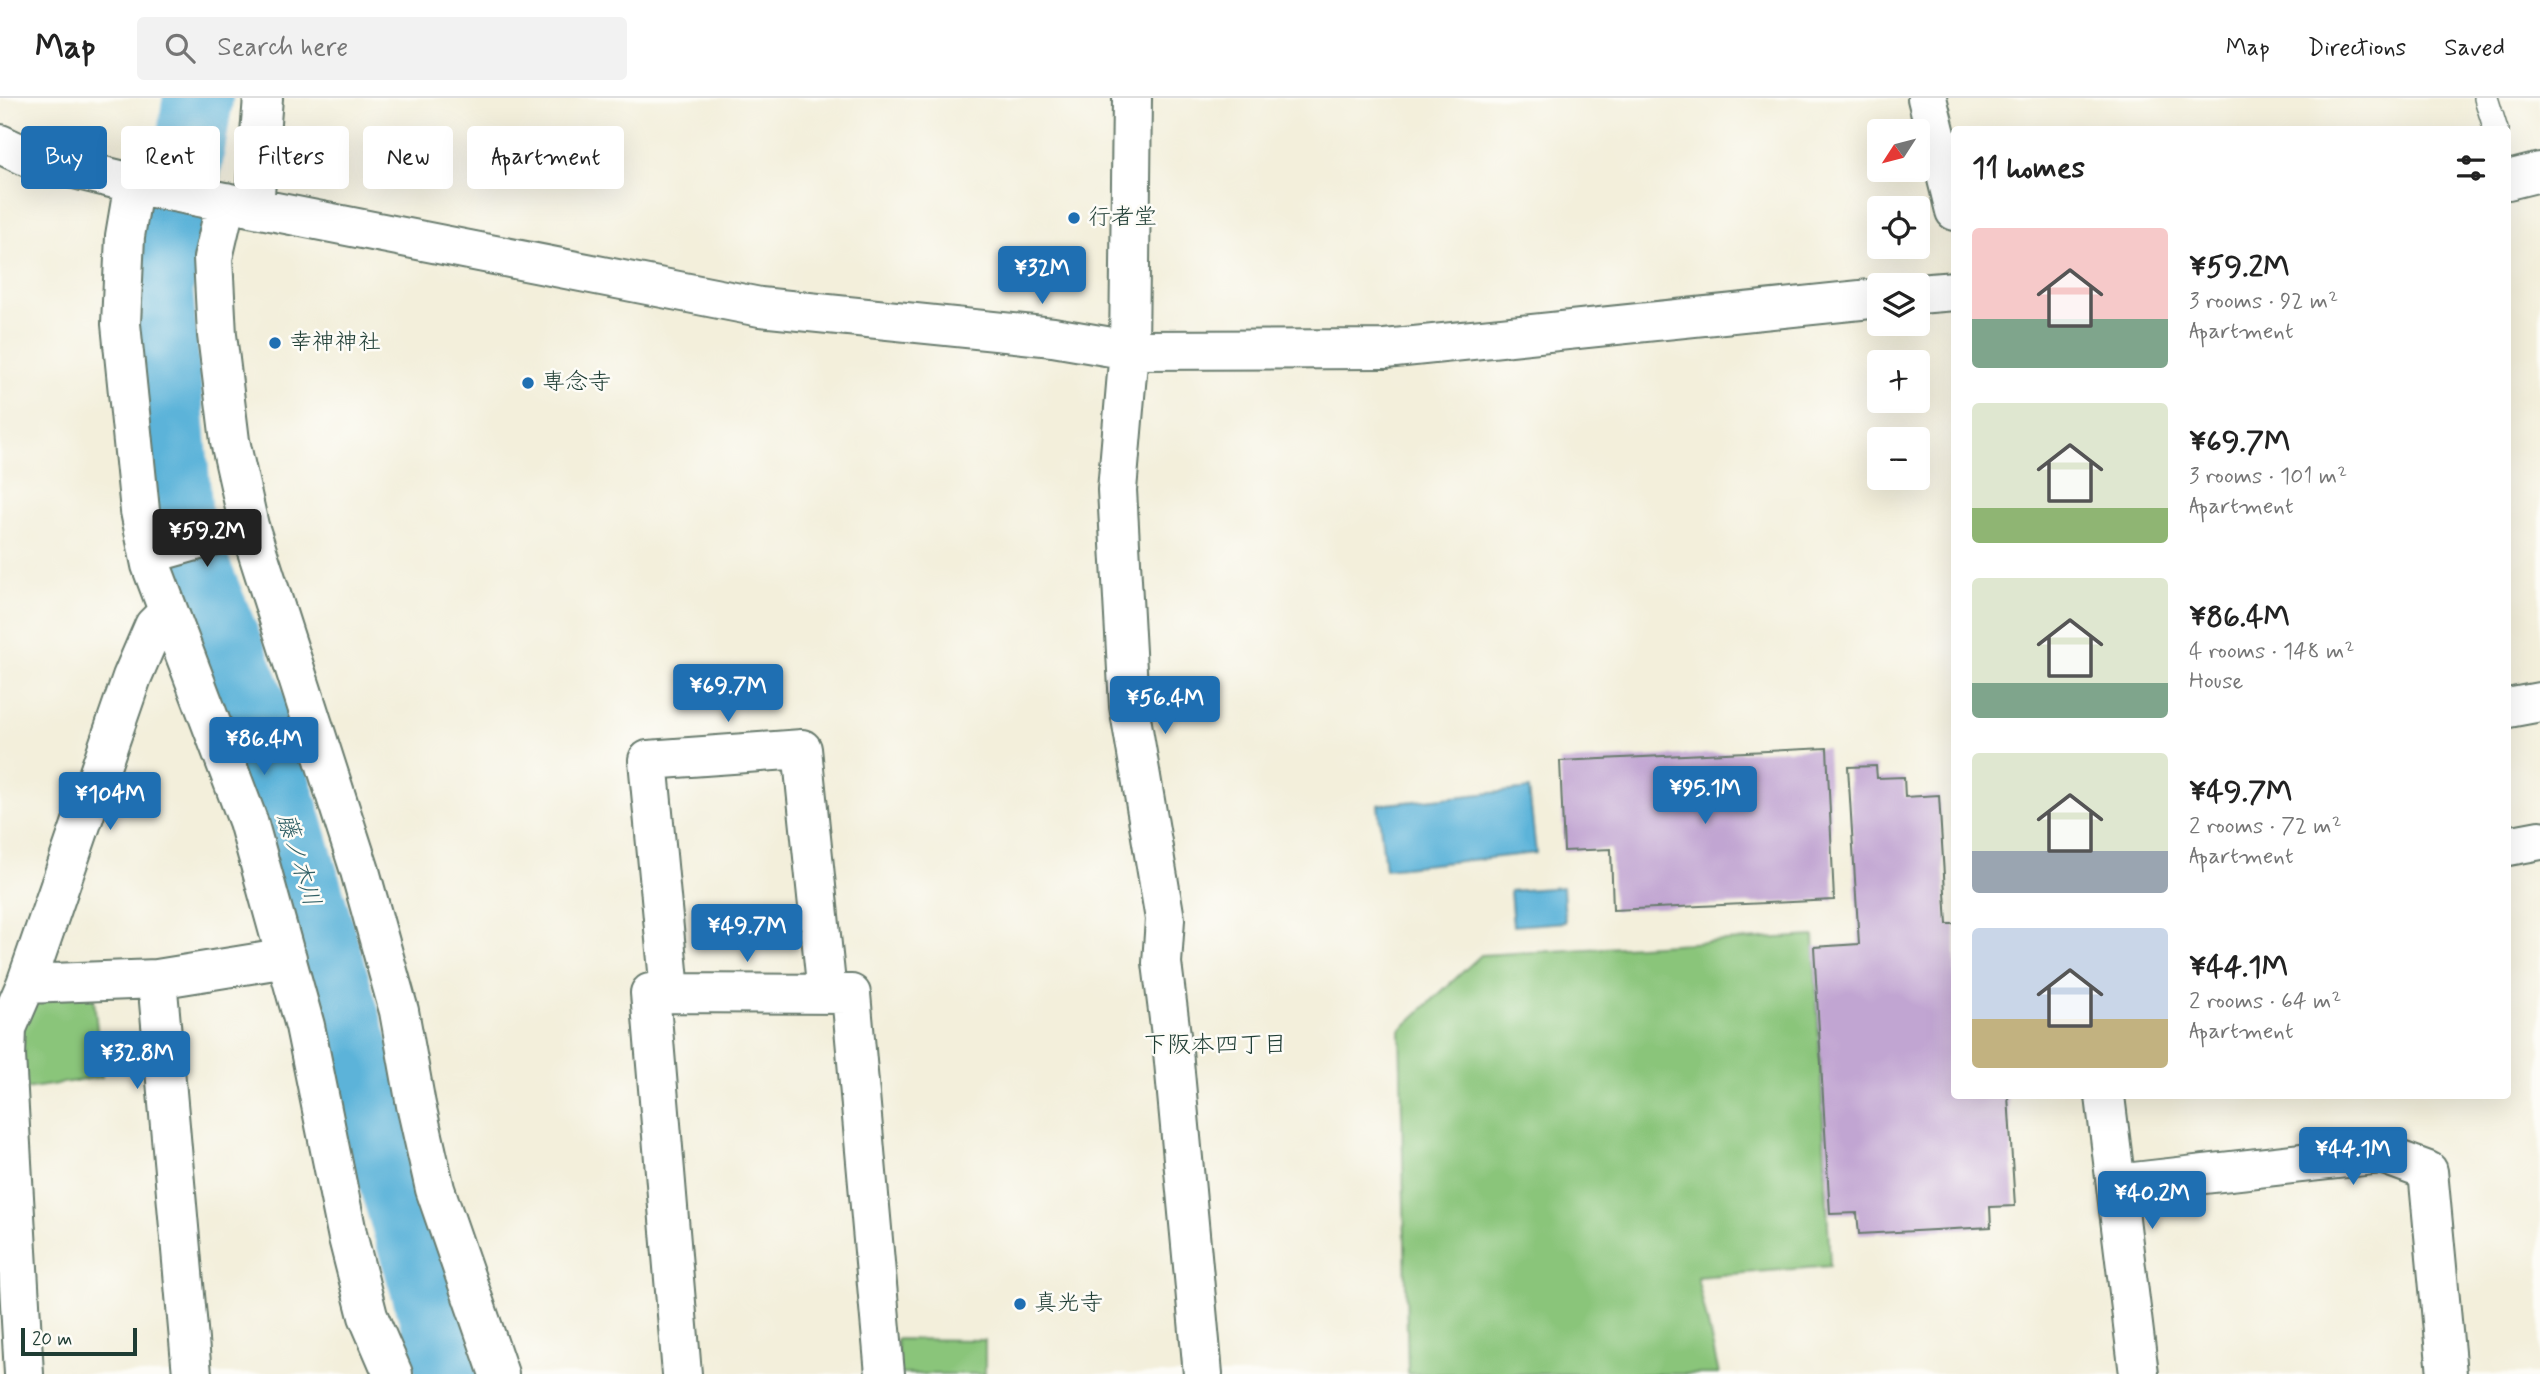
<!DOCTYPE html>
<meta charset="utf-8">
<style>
:root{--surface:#fff;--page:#f2f2f2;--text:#222;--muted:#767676;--line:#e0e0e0;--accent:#1f6fb2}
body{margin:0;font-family:Mynerve,"Klee One",sans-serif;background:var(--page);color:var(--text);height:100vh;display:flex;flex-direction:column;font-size:26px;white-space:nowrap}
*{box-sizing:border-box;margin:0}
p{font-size:23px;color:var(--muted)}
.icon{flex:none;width:38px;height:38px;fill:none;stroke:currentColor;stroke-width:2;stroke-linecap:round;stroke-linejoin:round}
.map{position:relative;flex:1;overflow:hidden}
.details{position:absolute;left:1951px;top:28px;width:560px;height:973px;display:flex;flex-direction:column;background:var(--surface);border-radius:7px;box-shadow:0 7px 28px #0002}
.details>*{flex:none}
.banner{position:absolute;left:21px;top:28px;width:665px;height:63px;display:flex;gap:14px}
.needle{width:46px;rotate:234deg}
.fabs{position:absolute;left:1867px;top:21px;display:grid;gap:14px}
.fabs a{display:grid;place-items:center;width:63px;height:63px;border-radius:7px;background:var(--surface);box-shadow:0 7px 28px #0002;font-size:35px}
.scale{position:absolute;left:21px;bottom:18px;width:116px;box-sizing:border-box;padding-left:7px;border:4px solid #1f3d34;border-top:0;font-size:19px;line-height:24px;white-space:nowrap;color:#1f3d34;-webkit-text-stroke:5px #fdfcf7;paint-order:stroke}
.price{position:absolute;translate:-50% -60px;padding:0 16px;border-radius:7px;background:var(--accent);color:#fff;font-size:23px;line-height:46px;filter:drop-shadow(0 2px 4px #0008)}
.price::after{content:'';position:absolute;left:50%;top:42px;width:21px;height:16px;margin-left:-10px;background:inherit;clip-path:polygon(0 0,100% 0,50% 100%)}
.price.active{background:#222;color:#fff}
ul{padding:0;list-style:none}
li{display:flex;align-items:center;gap:21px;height:175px;padding:0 21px}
li span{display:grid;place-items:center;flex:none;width:196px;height:140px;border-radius:7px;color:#555}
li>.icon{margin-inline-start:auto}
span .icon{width:84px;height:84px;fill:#fffc;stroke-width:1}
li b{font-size:30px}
h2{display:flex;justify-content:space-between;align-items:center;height:84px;padding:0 21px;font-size:30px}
.pill{padding:0 24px;border-radius:7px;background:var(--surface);box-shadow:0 7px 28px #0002;font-size:24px;line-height:63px}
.pill.active{background:var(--accent);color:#fff}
header{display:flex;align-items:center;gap:42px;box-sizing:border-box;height:98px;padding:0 35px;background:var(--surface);border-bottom:2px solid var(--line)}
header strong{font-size:33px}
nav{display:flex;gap:38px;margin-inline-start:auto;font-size:24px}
.search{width:490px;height:63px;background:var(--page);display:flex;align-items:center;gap:18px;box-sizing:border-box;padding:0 24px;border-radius:7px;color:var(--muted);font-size:26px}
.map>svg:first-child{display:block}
.green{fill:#8ac57a;stroke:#548157;stroke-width:2}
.water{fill:#5cb3d9;stroke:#3e7886;stroke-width:2}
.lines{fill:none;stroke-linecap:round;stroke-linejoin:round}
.river{stroke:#5cb3d9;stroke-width:70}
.building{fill:#c1a5d2}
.lane-casing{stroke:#697b6e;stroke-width:26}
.street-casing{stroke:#697b6e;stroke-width:42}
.lane{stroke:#fff;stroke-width:23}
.street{stroke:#fff;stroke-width:38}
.poi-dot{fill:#1f6fb2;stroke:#fdfcf7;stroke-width:2.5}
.labels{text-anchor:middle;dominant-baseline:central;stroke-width:5;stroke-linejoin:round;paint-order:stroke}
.poi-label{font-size:23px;fill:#1f3d34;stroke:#fdfcf7;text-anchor:start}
.water-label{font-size:24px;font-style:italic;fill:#316066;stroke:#fdfcf7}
.neighbourhood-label{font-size:24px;fill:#1f3d34;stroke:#fdfcf7}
</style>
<header>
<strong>Map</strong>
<div class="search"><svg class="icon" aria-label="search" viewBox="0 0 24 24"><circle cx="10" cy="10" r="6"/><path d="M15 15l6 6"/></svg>Search here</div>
<nav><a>Map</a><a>Directions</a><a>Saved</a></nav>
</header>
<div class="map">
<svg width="2540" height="1276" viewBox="0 0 2540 1276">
<rect width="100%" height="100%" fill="#fdfcf7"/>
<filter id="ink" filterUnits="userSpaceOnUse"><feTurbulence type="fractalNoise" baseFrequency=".0143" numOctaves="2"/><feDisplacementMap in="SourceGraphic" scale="14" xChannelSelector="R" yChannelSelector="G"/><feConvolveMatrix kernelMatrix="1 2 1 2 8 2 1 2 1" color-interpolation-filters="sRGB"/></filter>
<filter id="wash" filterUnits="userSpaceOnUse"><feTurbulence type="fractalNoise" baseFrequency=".00686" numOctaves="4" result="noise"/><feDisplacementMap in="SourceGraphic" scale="28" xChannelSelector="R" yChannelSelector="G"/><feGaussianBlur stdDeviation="1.57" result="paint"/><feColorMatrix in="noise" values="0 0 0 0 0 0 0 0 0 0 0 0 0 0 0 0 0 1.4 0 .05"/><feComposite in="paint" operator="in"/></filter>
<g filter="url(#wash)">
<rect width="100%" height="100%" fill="#f3efdb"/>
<path class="green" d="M1814 838 1830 1168 1697 1179 1719 1276H1408L1400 932 1481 857Z
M93 892 102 979 25 991 21 934 33 893Z
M896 1241 985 1242V1276H900Z"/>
<path class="water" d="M1529 691 1536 755 1385 771 1378 707Z
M1563 789 1565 824 1513 828 1510 793Z"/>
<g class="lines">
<path class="river" d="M198 0 186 75 158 190 179 431 252 607 451 1276"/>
</g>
<g id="blocks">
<path class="building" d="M1827 650 1834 802 1613 812 1611 751 1564 753 1560 663Z
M1876 668 1877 680 1904 679 1905 699 1939 697 1947 826H1955V998H2008L2015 1108 1990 1109 1991 1129 1859 1136 1857 1115 1830 1116 1814 849 1859 846 1848 669Z"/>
</g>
</g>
<g filter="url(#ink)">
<use href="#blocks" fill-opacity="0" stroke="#697b6e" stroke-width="2"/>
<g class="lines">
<defs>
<path id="lane" d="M2486 0 2496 32"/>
<path id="street" d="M1132 0 1129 252 1117 392 1129 608 1165 821 1162 865 1173 953 1203 1276
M1927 0 1955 113
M0 46 30 60 148 89 760 209 1053 239 1129 252 1385 251 1880 200
M2508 82 2540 74
M134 85 125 138 121 226 140 413 151 467 248 723 305 928 348 1140 368 1218 393 1276
M226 104 213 160 217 237 230 343 249 428 360 773 399 913 416 1007 435 1091 499 1276
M254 108 263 0
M1918 196 1955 193
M149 456 249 428
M2508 610 2540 604
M2508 748 2540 742
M157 881 26 886 132 579 154 528 168 514
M670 894 648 662 802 651 827 896
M2105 998 2139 1276
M2116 1086 2382 1056 2428 1073 2447 1276
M24 1276 6 958 7 930 26 886
M192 1276 157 881 287 860
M682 1276 650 895 851 896 885 1276"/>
</defs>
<use href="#lane" class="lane-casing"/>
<use href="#street" class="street-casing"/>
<use href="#lane" class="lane"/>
<use href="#street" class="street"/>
</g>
</g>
<g class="poi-dot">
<circle cx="1074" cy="120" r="7"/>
<circle cx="275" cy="245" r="7"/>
<circle cx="528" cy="285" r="7"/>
<circle cx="1020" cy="1206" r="7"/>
</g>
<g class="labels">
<g class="poi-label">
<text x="1088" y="120">行者堂</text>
<text x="289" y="245">幸神神社</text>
<text x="542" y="285">専念寺</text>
<text x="1034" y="1206">真光寺</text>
</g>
<g class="water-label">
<text transform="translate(298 762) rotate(73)">藤ノ木川</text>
</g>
<g class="neighbourhood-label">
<text x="1215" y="947">下阪本四丁目</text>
</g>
</g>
</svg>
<div class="fabs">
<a><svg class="needle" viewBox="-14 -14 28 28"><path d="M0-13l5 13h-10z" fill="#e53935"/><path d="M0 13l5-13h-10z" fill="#767676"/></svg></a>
<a><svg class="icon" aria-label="locate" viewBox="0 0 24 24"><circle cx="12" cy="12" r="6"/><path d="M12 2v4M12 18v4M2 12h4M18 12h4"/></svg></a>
<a><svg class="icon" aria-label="layers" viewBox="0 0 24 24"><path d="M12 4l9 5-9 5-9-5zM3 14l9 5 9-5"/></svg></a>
<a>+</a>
<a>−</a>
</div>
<div class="scale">20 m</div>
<b class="price" style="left:1042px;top:208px">¥32M</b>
<b class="price active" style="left:207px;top:471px">¥59.2M</b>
<b class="price" style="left:728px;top:626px">¥69.7M</b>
<b class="price" style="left:1165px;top:638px">¥56.4M</b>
<b class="price" style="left:264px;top:679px">¥86.4M</b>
<b class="price" style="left:1705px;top:728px">¥95.1M</b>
<b class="price" style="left:110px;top:734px">¥104M</b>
<b class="price" style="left:747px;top:866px">¥49.7M</b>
<b class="price" style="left:137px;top:993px">¥32.8M</b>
<b class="price" style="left:2353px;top:1089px">¥44.1M</b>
<b class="price" style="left:2152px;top:1133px">¥40.2M</b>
<div class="banner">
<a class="pill active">Buy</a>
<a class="pill">Rent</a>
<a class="pill">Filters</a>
<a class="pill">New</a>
<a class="pill">Apartment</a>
</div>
<section class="details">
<h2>11 homes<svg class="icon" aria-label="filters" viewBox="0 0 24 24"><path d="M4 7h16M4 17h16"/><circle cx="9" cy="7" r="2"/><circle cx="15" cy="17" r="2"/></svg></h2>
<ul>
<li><span style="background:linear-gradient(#f6c9c9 65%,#7fa58c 0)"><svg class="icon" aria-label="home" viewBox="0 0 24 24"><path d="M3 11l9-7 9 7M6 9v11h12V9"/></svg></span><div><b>¥59.2M</b><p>3 rooms · 92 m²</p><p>Apartment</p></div></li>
<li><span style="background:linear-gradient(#dfe7d0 75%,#8fb573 0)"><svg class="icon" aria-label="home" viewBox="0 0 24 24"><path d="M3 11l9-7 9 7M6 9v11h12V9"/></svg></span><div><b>¥69.7M</b><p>3 rooms · 101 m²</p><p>Apartment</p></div></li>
<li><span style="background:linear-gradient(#dfe7d0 75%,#7fa58c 0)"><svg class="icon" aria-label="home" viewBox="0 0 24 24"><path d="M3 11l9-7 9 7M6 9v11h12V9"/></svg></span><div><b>¥86.4M</b><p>4 rooms · 148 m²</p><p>House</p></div></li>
<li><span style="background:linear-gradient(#dfe7d0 70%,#9aa5b1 0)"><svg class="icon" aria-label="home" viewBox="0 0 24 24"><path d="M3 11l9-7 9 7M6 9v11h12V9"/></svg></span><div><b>¥49.7M</b><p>2 rooms · 72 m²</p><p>Apartment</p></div></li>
<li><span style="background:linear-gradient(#c9d6e8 65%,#c2b280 0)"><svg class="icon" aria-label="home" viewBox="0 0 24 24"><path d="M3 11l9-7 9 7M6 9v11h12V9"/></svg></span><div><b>¥44.1M</b><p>2 rooms · 64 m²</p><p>Apartment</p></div></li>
</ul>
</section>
</div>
